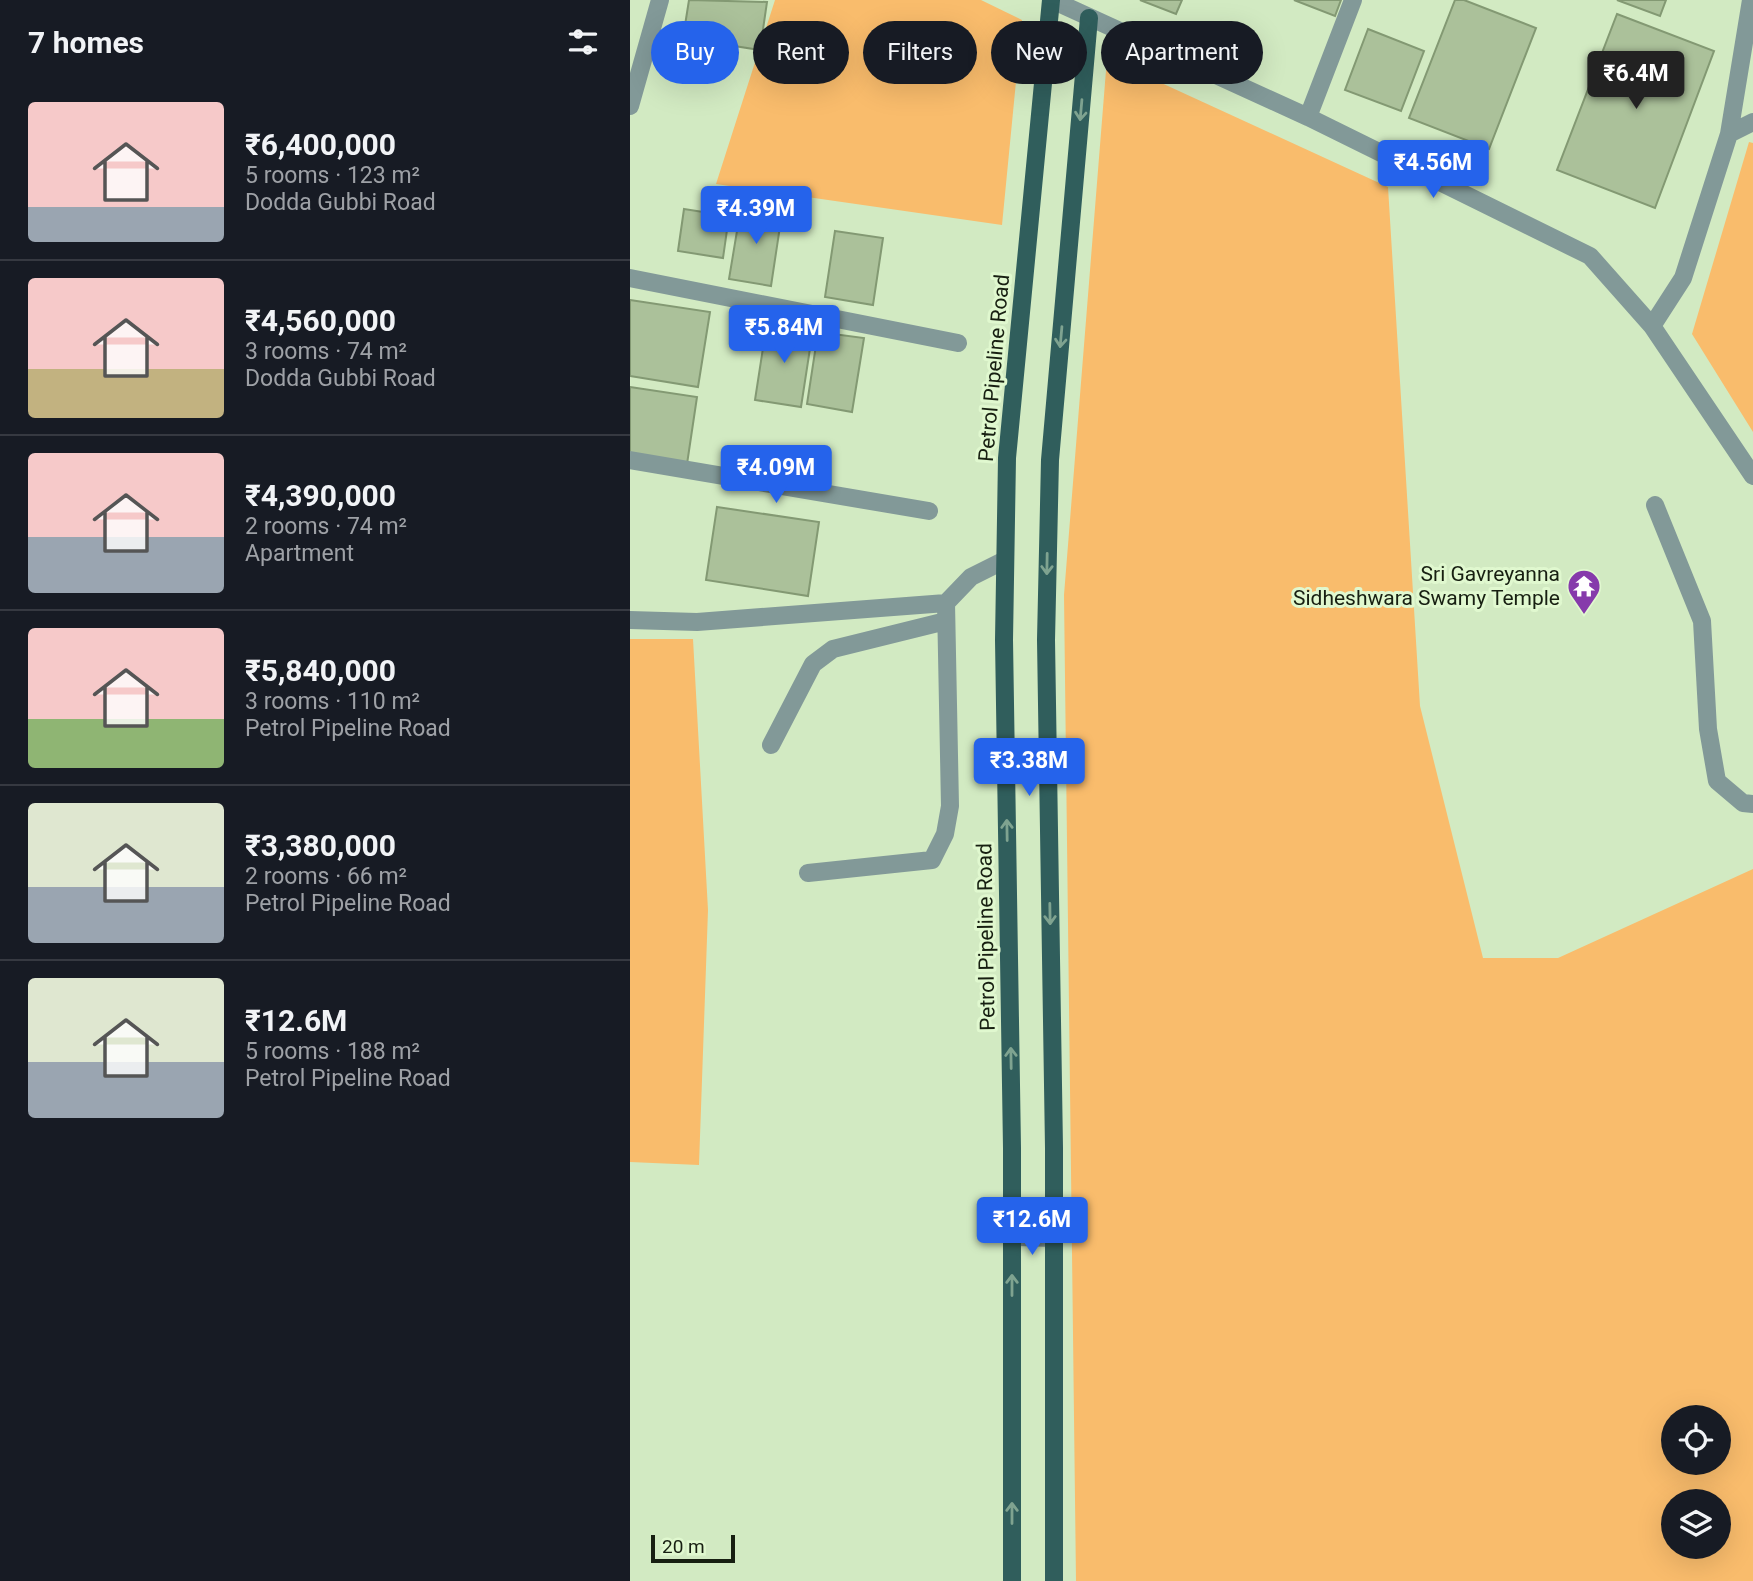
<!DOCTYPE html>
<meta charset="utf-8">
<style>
:root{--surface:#171b24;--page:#242831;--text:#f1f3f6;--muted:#9ea1a6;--line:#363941;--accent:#2563eb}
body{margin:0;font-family:Roboto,sans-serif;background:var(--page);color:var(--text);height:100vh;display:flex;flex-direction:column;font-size:26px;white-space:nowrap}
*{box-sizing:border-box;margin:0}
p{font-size:23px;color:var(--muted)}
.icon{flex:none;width:38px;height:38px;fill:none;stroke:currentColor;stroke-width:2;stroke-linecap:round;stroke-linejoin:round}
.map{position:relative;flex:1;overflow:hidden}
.drawer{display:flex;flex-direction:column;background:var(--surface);width:630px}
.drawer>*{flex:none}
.guide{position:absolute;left:21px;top:21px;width:665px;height:63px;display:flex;gap:14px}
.tools{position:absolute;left:1031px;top:1405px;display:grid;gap:14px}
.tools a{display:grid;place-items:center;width:70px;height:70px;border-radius:50%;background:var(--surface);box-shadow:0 7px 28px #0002;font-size:35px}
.scale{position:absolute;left:21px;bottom:18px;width:84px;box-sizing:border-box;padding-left:7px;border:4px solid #171f11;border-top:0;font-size:19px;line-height:24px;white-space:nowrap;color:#171f11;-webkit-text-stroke:5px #e0f8cf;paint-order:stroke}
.price{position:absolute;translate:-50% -60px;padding:0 16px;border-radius:7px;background:var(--accent);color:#fff;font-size:23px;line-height:46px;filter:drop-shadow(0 2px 4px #0008)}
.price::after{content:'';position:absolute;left:50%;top:42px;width:21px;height:16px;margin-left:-10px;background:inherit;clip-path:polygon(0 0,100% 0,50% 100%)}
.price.on{background:#222;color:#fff}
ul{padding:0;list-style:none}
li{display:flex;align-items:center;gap:21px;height:175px;padding:0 28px}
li+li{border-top:2px solid var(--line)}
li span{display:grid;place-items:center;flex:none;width:196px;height:140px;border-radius:7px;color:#555}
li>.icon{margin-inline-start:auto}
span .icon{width:84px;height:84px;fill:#fffc;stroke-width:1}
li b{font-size:30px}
h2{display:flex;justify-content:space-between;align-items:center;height:84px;padding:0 28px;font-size:30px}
.chip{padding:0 24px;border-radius:32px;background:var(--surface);box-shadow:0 7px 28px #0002;font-size:24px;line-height:63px}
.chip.on{background:var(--accent);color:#fff}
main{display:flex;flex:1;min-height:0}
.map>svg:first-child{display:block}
.green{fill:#f9bc6c;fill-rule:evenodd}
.building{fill:#abc19a;stroke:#839973;stroke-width:2}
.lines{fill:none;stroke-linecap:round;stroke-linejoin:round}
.minor{stroke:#829998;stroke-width:18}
.major{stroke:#305e5c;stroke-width:18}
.oneway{stroke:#7fa390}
.labels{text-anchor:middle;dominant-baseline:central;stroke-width:6;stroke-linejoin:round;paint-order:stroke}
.street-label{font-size:21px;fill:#171f11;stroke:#e0f8cf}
.poi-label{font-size:21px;fill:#171f11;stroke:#e0f8cf;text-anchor:end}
</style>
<main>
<section class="drawer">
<h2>7 homes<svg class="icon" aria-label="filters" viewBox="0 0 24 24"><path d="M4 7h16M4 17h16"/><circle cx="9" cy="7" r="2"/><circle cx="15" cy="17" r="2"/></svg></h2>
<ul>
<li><span style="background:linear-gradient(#f6c9c9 75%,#9aa5b1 0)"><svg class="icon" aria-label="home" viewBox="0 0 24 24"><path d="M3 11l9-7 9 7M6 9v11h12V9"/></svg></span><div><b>₹6,400,000</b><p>5 rooms · 123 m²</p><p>Dodda Gubbi Road</p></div></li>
<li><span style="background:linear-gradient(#f6c9c9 65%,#c2b280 0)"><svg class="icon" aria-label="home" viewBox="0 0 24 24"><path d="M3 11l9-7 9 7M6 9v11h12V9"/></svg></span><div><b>₹4,560,000</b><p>3 rooms · 74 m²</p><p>Dodda Gubbi Road</p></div></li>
<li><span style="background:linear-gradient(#f6c9c9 60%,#9aa5b1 0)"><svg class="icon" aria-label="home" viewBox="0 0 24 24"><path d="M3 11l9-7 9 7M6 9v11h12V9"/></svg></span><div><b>₹4,390,000</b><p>2 rooms · 74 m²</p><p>Apartment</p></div></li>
<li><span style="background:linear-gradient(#f6c9c9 65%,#8fb573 0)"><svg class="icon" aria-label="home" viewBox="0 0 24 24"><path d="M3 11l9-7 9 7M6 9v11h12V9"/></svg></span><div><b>₹5,840,000</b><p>3 rooms · 110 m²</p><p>Petrol Pipeline Road</p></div></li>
<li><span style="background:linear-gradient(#dfe7d0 60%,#9aa5b1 0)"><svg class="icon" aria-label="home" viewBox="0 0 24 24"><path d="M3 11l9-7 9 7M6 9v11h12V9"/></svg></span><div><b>₹3,380,000</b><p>2 rooms · 66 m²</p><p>Petrol Pipeline Road</p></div></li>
<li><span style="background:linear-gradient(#dfe7d0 60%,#9aa5b1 0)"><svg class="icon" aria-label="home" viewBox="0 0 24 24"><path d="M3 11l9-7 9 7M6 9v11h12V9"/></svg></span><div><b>₹12.6M</b><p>5 rooms · 188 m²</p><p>Petrol Pipeline Road</p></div></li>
</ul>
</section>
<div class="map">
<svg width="1123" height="1581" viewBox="0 0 1123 1581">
<rect width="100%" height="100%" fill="#d2eac2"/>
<path class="green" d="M145 0H351L392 20 372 225 86 184Z
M477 58 758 187 790 706 853 958H928L1123 869V1581H446L434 595ZM1043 1418H1088V1463H1043ZM1043 1502H1088V1547H1043Z
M1119 142 1123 143V432L1062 334Z
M0 639H63L78 910 69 1165 0 1162Z"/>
<path class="building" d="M59 0 137 2 130 50 53 38Z
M510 0H552L546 14Z
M664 0H711L705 16Z
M825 0H834L906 28 859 149 779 118Z
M987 0H1036L1030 16Z
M987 14 1084 51 1025 208 927 170Z
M738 29 794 51 771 111 715 90Z
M111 207 152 213 141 286 99 279Z
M54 209 99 216 93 258 48 251Z
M205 231 253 238 243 305 195 297Z
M0 300 80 312 68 387 0 376Z
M137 322 183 329 171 407 125 400Z
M188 332 234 338 222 412 177 404Z
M0 387 67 397 57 464 0 455Z
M87 507 189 522 178 596 76 580Z"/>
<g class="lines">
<path class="minor" d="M422 0 678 117 960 256 1022 326 1123 476
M0 106 30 0
M678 117 723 0
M1099 134 1121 0
M0 278 328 343
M1022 326 1053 278 1099 134 1123 122
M0 460 299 511
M1025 505 1072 621 1078 729 1087 781 1113 803 1123 804
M0 620 67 622 316 603
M141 745 183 664 203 649 316 621
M178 873 302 860 315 834 320 806 316 603 341 577 375 560
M382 1237 424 1238"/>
<path class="major" d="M382 1581V1148L374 640 377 458 421 0
M424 1581V1148L416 640 420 460 459 18"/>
</g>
<defs><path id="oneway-shaft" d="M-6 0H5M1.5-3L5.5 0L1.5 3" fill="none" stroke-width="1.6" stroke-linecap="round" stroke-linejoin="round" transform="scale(1.75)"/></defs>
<g class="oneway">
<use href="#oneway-shaft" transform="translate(451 110) rotate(95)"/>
<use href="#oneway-shaft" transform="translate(431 337) rotate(95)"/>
<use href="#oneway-shaft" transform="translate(417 564) rotate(91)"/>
<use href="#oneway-shaft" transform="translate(377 830) rotate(-91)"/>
<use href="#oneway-shaft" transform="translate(420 914) rotate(89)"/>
<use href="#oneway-shaft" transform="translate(381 1058) rotate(-91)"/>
<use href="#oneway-shaft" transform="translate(382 1285) rotate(-90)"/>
<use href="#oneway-shaft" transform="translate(382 1513) rotate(-90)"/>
</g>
<defs>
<symbol id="temple-pin" viewBox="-11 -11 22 30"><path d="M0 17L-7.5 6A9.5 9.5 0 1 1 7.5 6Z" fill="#863aab" stroke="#e0f8cf"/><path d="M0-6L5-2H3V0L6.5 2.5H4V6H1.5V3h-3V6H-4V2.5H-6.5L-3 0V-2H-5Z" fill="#fff"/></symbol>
</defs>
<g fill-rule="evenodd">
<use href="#temple-pin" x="935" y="567" width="38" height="52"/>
</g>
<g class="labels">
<g class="street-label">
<text transform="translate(364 368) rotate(-85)">Petrol Pipeline Road</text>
<text transform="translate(356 937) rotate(-91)">Petrol Pipeline Road</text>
</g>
<g class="poi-label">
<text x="930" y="574">Sri Gavreyanna<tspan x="930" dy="24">Sidheshwara Swamy Temple</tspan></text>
</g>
</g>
</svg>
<div class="tools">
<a><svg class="icon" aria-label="locate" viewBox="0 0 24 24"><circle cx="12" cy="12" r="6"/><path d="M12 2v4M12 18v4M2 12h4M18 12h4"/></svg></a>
<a><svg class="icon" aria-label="layers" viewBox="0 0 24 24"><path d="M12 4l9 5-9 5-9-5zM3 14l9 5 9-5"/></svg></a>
</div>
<div class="scale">20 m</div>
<b class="price on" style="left:1006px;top:111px">₹6.4M</b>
<b class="price" style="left:803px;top:200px">₹4.56M</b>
<b class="price" style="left:126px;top:246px">₹4.39M</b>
<b class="price" style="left:154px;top:365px">₹5.84M</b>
<b class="price" style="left:146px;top:505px">₹4.09M</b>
<b class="price" style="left:399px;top:798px">₹3.38M</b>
<b class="price" style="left:402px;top:1257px">₹12.6M</b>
<div class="guide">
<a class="chip on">Buy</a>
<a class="chip">Rent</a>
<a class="chip">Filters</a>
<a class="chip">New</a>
<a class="chip">Apartment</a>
</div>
</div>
</main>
